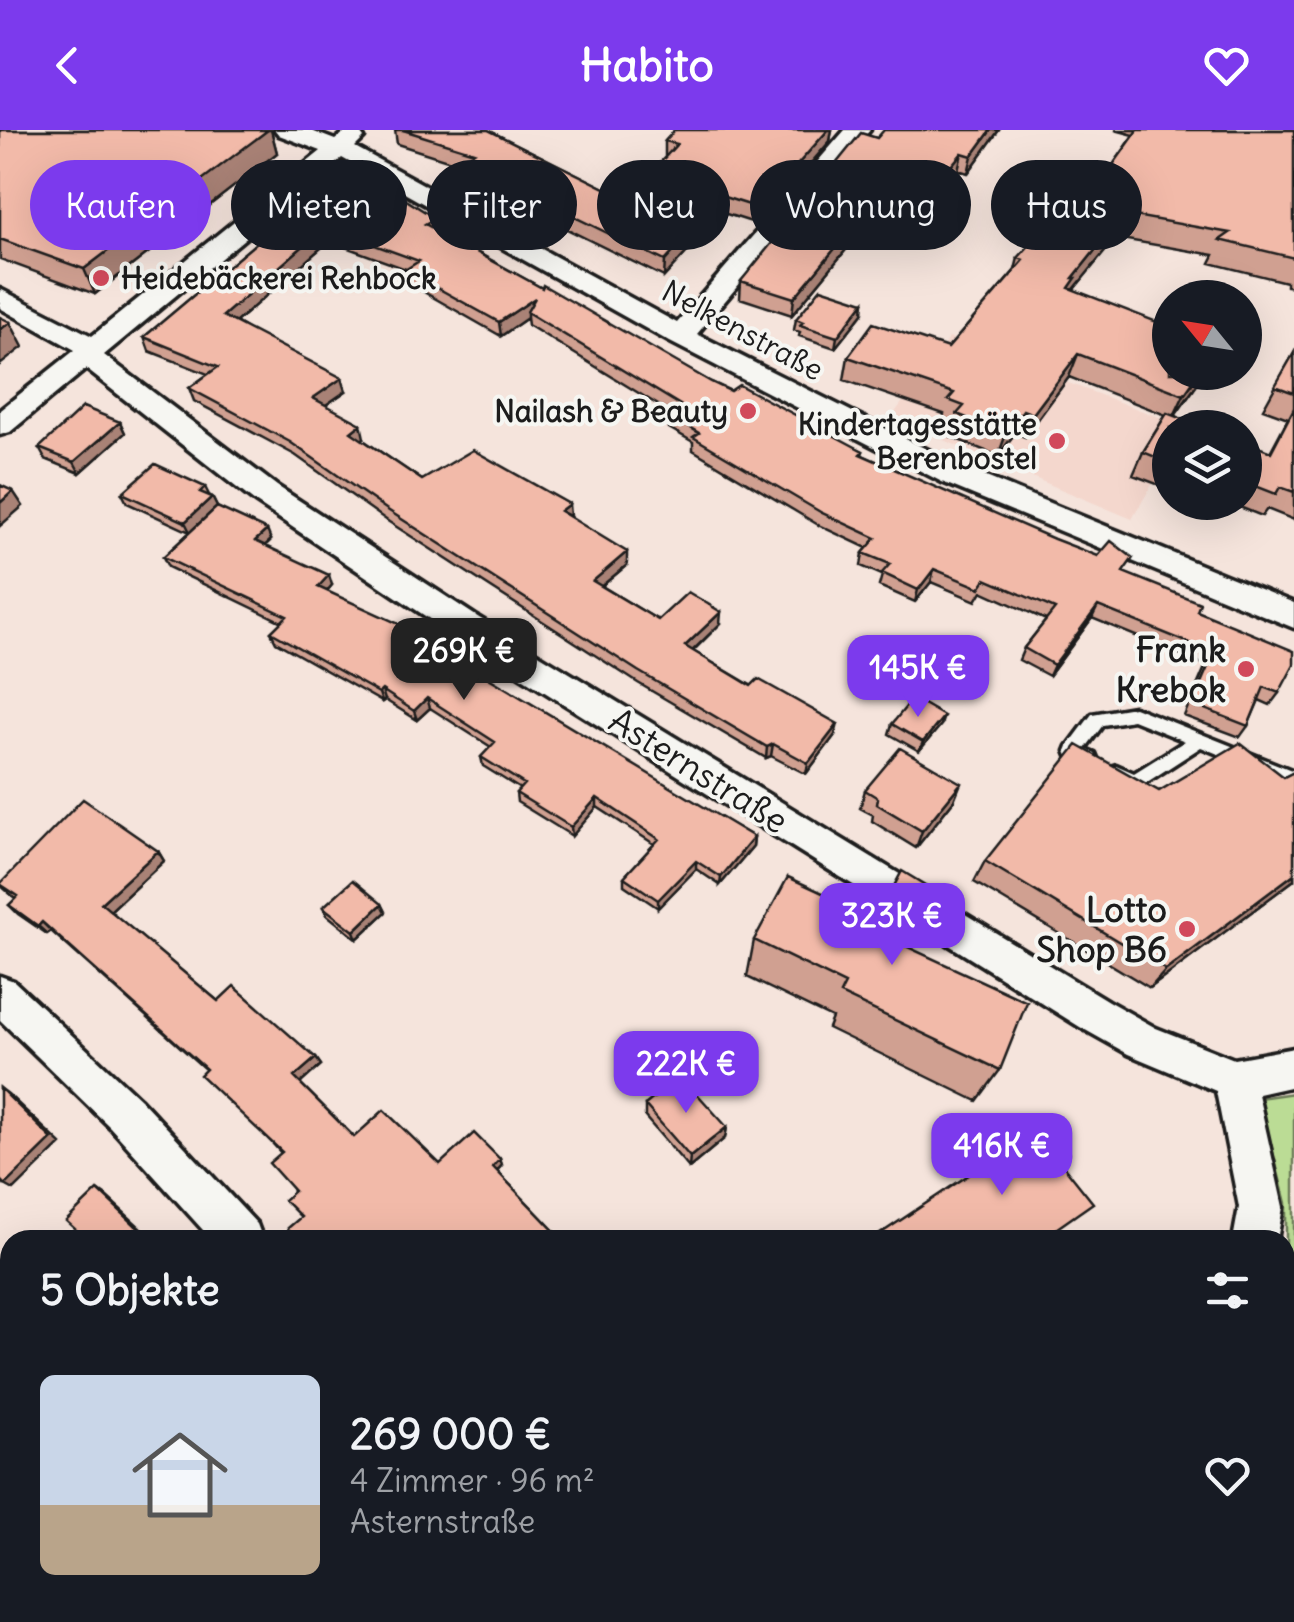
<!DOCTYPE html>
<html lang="de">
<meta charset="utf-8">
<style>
:root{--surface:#171b24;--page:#242831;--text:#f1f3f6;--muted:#9ea1a6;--accent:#7c3aed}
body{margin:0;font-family:Delius,sans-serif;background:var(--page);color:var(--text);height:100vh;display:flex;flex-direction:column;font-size:38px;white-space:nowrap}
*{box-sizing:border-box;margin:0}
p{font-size:32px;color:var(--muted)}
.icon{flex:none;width:55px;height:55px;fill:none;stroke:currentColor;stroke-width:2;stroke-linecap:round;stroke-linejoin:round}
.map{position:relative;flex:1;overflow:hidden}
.drawer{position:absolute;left:0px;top:1100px;width:1295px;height:392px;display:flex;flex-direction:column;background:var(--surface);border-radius:30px 30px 0 0;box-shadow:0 10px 40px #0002}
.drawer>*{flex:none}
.hud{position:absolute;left:30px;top:30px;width:1235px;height:90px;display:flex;gap:20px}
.needle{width:65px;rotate:300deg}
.fabs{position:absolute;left:1152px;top:150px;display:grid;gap:20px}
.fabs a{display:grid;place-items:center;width:110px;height:110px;border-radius:50%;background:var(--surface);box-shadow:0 10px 40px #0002;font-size:50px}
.price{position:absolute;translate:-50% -85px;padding:0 22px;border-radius:20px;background:var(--accent);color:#fff;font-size:32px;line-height:65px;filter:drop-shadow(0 2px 5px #0008)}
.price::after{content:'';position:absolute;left:50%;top:60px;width:30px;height:22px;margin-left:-15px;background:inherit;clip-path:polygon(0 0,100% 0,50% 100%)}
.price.selected{background:#222;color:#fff}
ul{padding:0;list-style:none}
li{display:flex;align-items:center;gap:30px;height:250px;padding:0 40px}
li span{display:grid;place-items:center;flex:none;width:280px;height:200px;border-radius:15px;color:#555}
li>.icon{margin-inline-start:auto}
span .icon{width:120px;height:120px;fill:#fffc;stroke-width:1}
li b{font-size:42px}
h2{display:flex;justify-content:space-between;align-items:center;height:120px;padding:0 40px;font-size:42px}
.tag{padding:0 35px;border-radius:45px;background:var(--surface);box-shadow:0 10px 40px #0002;font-size:35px;line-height:90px}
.tag.selected{background:var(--accent);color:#fff}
header{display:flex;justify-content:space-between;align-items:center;height:130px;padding:0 40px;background:var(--accent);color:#fff;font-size:45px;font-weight:700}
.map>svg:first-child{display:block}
.built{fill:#f4d7cd}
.green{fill:#bbdc95;stroke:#6c7c58;stroke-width:2.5}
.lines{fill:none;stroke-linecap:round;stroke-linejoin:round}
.service-casing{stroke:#1c1c1c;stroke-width:7}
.minor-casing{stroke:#1c1c1c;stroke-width:7}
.primary-casing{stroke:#1c1c1c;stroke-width:7}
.service{fill:#f6f6f2;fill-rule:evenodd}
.minor{fill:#f6f6f2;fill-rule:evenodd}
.primary{fill:#fddcac;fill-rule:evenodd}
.wall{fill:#d0a091;stroke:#1c1c1c;stroke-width:2.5}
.shaded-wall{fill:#a98276;stroke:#1c1c1c;stroke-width:2.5}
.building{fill:#f2baa9;stroke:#1c1c1c;stroke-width:2.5}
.poi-dot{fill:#d1495b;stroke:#f6f6f2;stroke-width:4}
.labels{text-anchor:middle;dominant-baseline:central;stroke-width:8;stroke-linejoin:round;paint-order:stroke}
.far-poi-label{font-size:30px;font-weight:bold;fill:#1c1c1c;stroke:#f6f6f2;text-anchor:end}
.far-street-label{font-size:30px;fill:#1c1c1c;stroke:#f6f6f2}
.poi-label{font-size:35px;font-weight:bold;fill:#1c1c1c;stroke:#f6f6f2;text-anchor:end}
.street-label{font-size:35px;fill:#1c1c1c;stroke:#f6f6f2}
</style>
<header><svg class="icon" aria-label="back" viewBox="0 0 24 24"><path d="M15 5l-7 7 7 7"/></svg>Habito<svg class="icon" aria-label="heart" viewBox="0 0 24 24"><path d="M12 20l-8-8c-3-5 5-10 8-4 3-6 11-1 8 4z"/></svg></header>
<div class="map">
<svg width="1294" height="1492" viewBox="0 0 1294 1492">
<rect width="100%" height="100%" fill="#f5e4dc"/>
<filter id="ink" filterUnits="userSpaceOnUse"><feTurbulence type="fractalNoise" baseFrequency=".01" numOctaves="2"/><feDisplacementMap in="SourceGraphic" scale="20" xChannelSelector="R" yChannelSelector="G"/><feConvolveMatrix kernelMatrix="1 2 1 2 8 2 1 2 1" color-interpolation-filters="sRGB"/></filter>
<g filter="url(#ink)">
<path class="built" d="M949 208 1185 297 1170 298V324L1132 389 891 288Z"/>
<path class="green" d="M1294 963V1184L1286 1190V1073L1259 968Z
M831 1482 947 1483 953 1492H818Z"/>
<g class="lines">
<defs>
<path id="service" d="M1134 577 1294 641V655L1201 617 1141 656C1131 659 1113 651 1108 642L1110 637 1116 635 1134 643 1185 611 1133 590 1103 595 1085 619 1095 623 1097 628 1095 633 1089 635 1068 626 1066 621 1068 616 1092 584Z"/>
<path id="minor" d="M275 0H309L335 10 344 3H360L364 8 355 17 677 193 845 0H870L697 204 964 338 1294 473V498L942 352 670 212 342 28 104 225 277 356 476 486 1108 871 1156 898 1234 929 1294 918V956L1258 964 1283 1077 1277 1110H1233L1239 1077 1216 961 1128 924 1080 897 452 504 255 372 86 239 10 302 0 305V280L75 220 0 178V159L92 206 321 21 279 5Z
M0 846 14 851 140 969 257 1094 263 1110H212L110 997 0 890Z
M493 1482H546L550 1492H496Z
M753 1482H812L809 1492H749Z"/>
<path id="primary" d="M1294 1304V1379L1285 1383V1308Z
M1076 1482H1159L1156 1492H1072Z"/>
</defs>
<use href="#service" class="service-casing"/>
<use href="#minor" class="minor-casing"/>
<use href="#primary" class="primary-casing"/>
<use href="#service" class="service"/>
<use href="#minor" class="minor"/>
<use href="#primary" class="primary"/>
</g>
<path class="wall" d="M0 0H271L277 23 95 164 0 129Z
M395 0H488L627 69 665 27V11L675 0H832L830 11 758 94 723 83 664 147 520 76 514 80 492 69 476 79 441 60 439 43 457 33 397 14Z
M999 0 968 43 958 40 936 67 926 64 886 113 859 104 792 185 740 168 741 151 877 8Z
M1115 0H1294V157L1286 156V152L1210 133 1214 125 1116 108 1073 160 1170 242H1206L1175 286 1170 298V359L1133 345 1143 322 1166 285 1069 247 1025 307 1015 303 998 326 951 307 953 297 942 293 944 284 844 250 848 227 948 218 1015 140 1018 128 1083 82 1087 63 1094 40 1108 42 1134 5Z
M343 40 437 100 711 252 863 321 862 325 1125 443 1197 481 1279 563 1270 575 1259 570 1248 596 1240 607 1184 586 1206 535 1092 488 1049 546 1019 530 1024 518 1046 490 982 461 976 471 931 452 915 472 879 456 882 445 861 436 863 423 867 418 820 396 693 320V312L669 298V285L671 283 528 195 527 188 501 206 408 153 405 140 406 139 329 111 236 192 346 261 326 275 364 308 362 309 422 350 570 387 627 435 602 456 658 490 720 494 693 521 835 605 806 644 771 626 766 628 638 553 389 392 295 325 194 271 189 258 208 244 149 221 144 207Z
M863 183 835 218 799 206 800 202 794 200 796 189Z
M1294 223V390L1267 379 1262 386 1227 372H1245V312L1270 322 1288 288 1263 279Z
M120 292 125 303 80 343 45 329 39 318Z
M205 357 209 365 212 367 217 377 271 410 265 416 332 455 327 461 754 707 753 716 720 755 696 739 658 778 624 755V747L654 714 597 677 572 706 517 672 516 663 520 659 483 636 481 627 491 617 430 578 417 590 385 570 382 572 276 512 271 502 282 492 168 437 163 427 190 402 127 373 122 363Z
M892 594 941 595 919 621 889 604Z
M1294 642V750L1150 858 974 752 985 731 1159 661 1284 647Z
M865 660 954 670 916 718 872 691 873 685 860 678Z
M158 721 164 731 110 781 218 871 316 928 321 935 300 953 354 1007 440 1034 500 1029 502 1035 497 1041 560 1107 561 1110H298L301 1087 281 1023 206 940 51 801 47 804 18 784 9 775 16 769 0 755Z
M382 774 386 782 357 809 327 785 323 777Z
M877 788 914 797 904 815 1000 940 977 971 828 898 832 888 747 847 754 810Z
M645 975 727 997 725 1008 689 1038 645 987Z"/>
<path class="shaded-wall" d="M263 0H271L277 23 95 164 84 139Z
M828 0H832L830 11 758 94 759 78Z
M991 0H999L968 43 972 26Z
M962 23 958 40 936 67 939 50Z
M929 47 926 64 886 113 889 96Z
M491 53 492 69 476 79 474 62Z
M519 60 520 76 514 80 513 64Z
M724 67 723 83 664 147 665 131Z
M1124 84 1116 108 1071 163 1061 182 1073 148Z
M861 87 859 104 792 185 794 168Z
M435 88 437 101 425 94Z
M325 97 329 111 228 199 223 186Z
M535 168 527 182V188L501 206 499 192Z
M864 172 863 183 835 218 837 207Z
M10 192 23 217 0 235V200Z
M1078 224 1069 247 1025 307 1033 284Z
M1200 242H1206L1173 288 1184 265Z
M342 248 346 261 317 281 313 268Z
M1023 280 1015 303 998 326 1006 304Z
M120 292 125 303 80 343 74 332Z
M361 294 364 308 355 315 351 302Z
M13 361 23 376 0 396V373Z
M212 367 217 377 190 402 185 392Z
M569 374 570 386 560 381Z
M267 400 271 410 259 421 255 411Z
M627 422V435L593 463V451Z
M934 439 931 452 915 472 918 460Z
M329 445 332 455 322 467 318 457Z
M1098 476 1092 488 1049 546 1054 535Z
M721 482 720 494 685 528V516Z
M382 560 385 570 382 572 379 563Z
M427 568 430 578 417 590 414 581Z
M944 586 941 595 919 621 923 612Z
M838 594 835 605 806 644 808 633Z
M773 614 771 626 766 628 767 617Z
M961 653 954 670 916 718 922 701Z
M597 668V677L572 706 571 697Z
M754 707 753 716 720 755 721 747Z
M158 721 164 731 109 782 101 773Z
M696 731V739L658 778V770Z
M1294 744V750L1150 858 1166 840Z
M930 758 914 797 886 851 901 814Z
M382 774 386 782 357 809 354 801Z
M42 792 51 801 47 804 38 796Z
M316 928 321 935 300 954 294 947Z
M0 958 8 964 61 1014 14 1060 5 1055Z
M727 997 725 1008 689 1038 690 1027Z
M500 1029 502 1035 495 1043 493 1037Z
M98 1060 105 1065 154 1110H151Z"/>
<path class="building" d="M0 0H268L84 139 0 109Z
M403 0H488L627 69 677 14 665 11 675 0H828L759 78 724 67 665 131 519 60 513 64 491 53 474 62 439 43 474 22Z
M884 0H991L972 26 962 23 939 50 929 47 889 96 861 87 794 168 741 151 861 3 877 8Z
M1138 0H1294V128L1220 110 1230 103 1124 84 1073 148H1076L1069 158 1170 197V242H1200L1184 265 1078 224 1033 284 1023 280 1006 304 957 284 964 276 948 270 954 263 848 227 873 193 948 218 1024 130 1018 128 1049 93 1067 76 1087 83 1094 40 1108 42Z
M343 40 399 71 403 68 435 88 425 94 542 158 543 155 711 252 730 261 739 255 863 321 860 324 1054 409 1098 426 1111 411 1133 428 1123 442 1200 473 1197 481 1294 521V535L1279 563 1264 557 1248 596 1192 574 1214 523 1098 476 1054 535 1024 518 1055 479 986 449 980 458 934 439 918 460 882 443 890 434 863 423 876 408 822 383 693 307 699 303 669 285 680 275 527 182 535 168 499 192 405 140 419 131 325 97 223 186 342 248 313 268 361 294 351 302 422 350 473 320 569 374 560 381 627 422 593 451 658 490 688 462 721 482 685 516 751 556 758 549 838 594 808 633 773 614 767 617 638 541 386 379 290 312 189 258 218 237 144 207Z
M821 158 864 172 837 207 800 195 803 192 796 189Z
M0 187 10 192 0 200Z
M1294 223V263L1275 256Z
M83 277 120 292 74 332 39 318Z
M1294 278V362L1280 357 1276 364 1245 352V312L1271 322Z
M1167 283 1205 298H1170V333L1143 322Z
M155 334 205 357 200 362 212 367 185 392 122 363Z
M0 355 13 361 0 373Z
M217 377 267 400 255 411 329 445 318 457 397 493 754 707 721 747 696 731 658 770 624 747 659 709 597 668 571 697 516 663 524 654 481 627 495 612 427 568 414 581 382 560 379 563 271 502 287 486 163 427Z
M913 568 944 586 923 612 892 594Z
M1240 613 1284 647 1294 642V744L1166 840 985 731 1077 615 1159 661Z
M900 618 961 653 922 701 877 674 878 668 865 660Z
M83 669 158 721 101 773 218 871 234 856 316 928 294 947 354 1007 384 980 440 1034 474 1003 500 1029 493 1037 560 1107 558 1110H298L288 1098 301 1087 284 1070 294 1061 269 1033 282 1022 200 945 206 939 42 792 38 796 9 775 18 766 0 754Z
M902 741 930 758 901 814 1027 872 1000 940 840 864 845 854 754 810 788 747 877 788Z
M353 750 382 774 354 801 323 777Z
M681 946 727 997 690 1027 645 975Z
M0 958 52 1009 5 1055 0 1050Z
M1045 994 1069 1023 1058 1029 1093 1073 1040 1110H871Z
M98 1060 151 1110H83L85 1108 66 1091Z"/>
</g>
<g class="poi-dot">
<circle cx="101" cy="148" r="10"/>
<circle cx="748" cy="281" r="10"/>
<circle cx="1057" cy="311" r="10"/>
<circle cx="1246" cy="539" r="10"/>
<circle cx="1187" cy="799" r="10"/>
</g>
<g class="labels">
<g class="far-poi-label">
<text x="121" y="148" text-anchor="start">Heidebäckerei Rehbock</text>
<text x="728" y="281">Nailash &amp; Beauty</text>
<text x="1037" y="294">Kindertagesstätte<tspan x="1037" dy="34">Berenbostel</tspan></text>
</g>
<g class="far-street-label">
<text transform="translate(743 200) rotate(28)">Nelkenstraße</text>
</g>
<g class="poi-label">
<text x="1226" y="519">Frank<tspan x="1226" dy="40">Krebok</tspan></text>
<text x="1167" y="779">Lotto<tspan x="1167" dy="40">Shop B6</tspan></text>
</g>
<g class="street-label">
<text transform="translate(699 640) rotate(32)">Asternstraße</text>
</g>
</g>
</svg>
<div class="fabs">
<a><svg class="needle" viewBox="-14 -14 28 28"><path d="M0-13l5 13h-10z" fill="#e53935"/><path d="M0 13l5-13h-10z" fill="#9ea1a6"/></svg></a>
<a><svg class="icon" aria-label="layers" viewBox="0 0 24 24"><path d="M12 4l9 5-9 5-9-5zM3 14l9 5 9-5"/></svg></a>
</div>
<b class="price selected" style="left:464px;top:573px">269K €</b>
<b class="price" style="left:918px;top:590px">145K €</b>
<b class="price" style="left:892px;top:838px">323K €</b>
<b class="price" style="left:686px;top:986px">222K €</b>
<b class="price" style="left:1002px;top:1068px">416K €</b>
<div class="hud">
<a class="tag selected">Kaufen</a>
<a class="tag">Mieten</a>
<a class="tag">Filter</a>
<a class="tag">Neu</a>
<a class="tag">Wohnung</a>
<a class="tag">Haus</a>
</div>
<section class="drawer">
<h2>5 Objekte<svg class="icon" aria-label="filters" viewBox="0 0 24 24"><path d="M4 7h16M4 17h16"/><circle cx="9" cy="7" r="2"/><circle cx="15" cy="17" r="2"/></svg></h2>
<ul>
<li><span style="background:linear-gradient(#c9d6e8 65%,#b9a48a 0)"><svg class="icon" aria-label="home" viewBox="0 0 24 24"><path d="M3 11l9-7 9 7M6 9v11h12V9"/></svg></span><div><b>269 000 €</b><p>4 Zimmer · 96 m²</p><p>Asternstraße</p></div><svg class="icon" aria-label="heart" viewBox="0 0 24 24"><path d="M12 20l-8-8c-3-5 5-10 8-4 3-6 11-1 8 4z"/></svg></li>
</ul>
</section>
</div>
